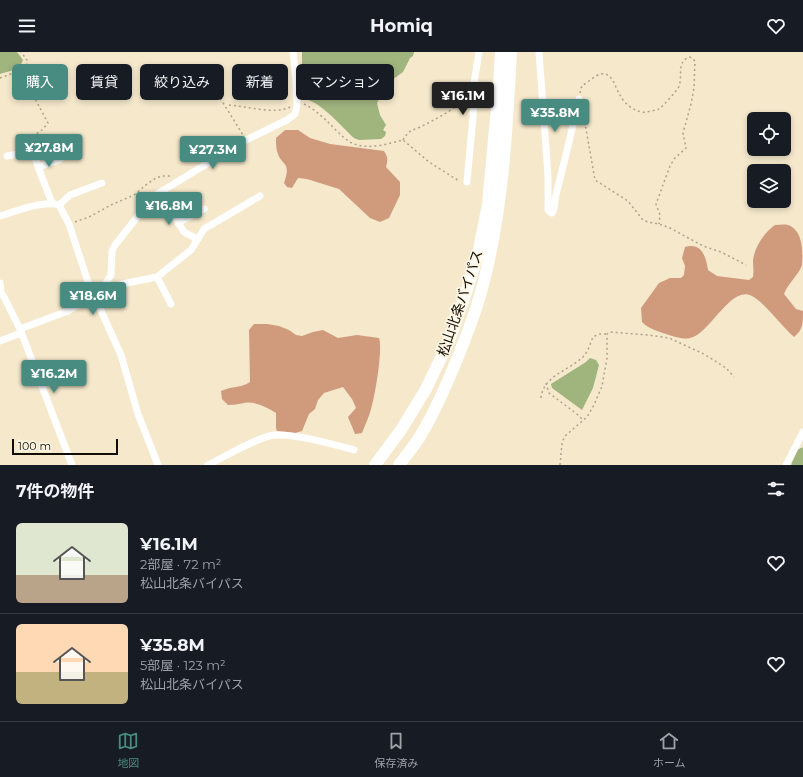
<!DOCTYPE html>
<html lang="ja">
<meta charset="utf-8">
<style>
:root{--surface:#171b24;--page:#20242c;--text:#f1f3f6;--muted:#9ea1a6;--line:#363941;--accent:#488c81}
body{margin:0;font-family:Montserrat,"Noto Sans JP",sans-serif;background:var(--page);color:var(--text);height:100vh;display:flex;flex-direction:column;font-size:15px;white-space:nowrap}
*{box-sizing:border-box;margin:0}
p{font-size:13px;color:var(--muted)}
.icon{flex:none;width:22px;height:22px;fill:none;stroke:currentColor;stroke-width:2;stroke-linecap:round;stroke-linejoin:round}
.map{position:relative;height:413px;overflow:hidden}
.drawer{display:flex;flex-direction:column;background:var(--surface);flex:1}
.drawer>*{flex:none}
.banner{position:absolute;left:12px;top:12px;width:400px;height:36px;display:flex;gap:8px}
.controls{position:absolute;left:747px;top:60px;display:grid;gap:8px}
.controls a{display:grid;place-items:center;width:44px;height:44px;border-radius:6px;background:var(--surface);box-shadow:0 2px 6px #0003;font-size:20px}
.scale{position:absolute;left:12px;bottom:10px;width:106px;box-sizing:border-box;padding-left:4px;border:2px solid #120e05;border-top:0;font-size:11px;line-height:14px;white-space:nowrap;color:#120e05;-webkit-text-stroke:3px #fdf6e4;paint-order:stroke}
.price{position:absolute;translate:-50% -34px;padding:0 9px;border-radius:4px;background:var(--accent);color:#fff;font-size:13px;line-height:26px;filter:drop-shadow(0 1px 2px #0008)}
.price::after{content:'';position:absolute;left:50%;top:24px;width:12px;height:9px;margin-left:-6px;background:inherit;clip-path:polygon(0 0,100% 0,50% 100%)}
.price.selected{background:#222;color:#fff}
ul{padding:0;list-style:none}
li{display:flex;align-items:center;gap:12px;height:100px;padding:0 16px}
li+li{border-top:1px solid var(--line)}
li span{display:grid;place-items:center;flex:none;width:112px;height:80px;border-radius:6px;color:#555}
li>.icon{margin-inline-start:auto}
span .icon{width:48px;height:48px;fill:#fffc;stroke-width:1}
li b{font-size:17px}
h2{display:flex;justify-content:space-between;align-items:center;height:48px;padding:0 16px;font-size:17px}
.pill{padding:0 14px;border-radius:6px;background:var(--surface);box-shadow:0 2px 6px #0003;font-size:14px;line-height:36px}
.pill.selected{background:var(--accent);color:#fff}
header{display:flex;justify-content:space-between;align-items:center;height:52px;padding:0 16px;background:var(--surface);font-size:18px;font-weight:700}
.tab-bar{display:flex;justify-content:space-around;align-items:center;height:56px;border-top:1px solid var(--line);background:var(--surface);font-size:11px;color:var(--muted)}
.tab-bar a{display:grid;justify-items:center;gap:2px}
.tab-bar .selected{color:var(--accent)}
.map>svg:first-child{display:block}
.forest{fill:#d09a7d}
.water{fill:#a0b47e}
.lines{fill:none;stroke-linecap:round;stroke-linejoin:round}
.river{stroke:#a0b47e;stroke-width:13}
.path{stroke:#ada38c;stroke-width:1.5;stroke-dasharray:2 3;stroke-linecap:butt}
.street{stroke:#fff;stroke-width:7}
.highway{stroke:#fff;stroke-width:12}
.labels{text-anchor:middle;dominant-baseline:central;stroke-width:3.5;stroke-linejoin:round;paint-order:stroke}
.street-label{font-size:14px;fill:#120e05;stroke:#fdf6e4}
</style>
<header><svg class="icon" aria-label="menu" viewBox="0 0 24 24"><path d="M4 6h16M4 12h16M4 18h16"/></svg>Homiq<svg class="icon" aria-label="heart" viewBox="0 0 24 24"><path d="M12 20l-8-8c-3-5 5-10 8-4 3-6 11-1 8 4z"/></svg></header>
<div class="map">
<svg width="803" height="413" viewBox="0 0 803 413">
<rect width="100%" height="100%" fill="#f5e8cb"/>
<path class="forest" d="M285 78H298L310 86 330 92 384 99C388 105 388 108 386 115L400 130V143L389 166 380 170 370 166 339 137 307 127 298 126 292 136 287 135 284 131C292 108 281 115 277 99 276 95 276 90 276 86Z
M775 173C779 173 784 172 788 173 803 178 803 200 802 213 798 224 788 231 784 242L796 257 803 259C803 271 803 278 794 285 781 274 765 251 752 244 731 232 710 282 690 286 683 288 673 284 666 282 657 279 649 277 642 270L641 256 659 231 670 226H681L684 223 685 214 682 206 685 195C702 190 706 205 708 218L717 224 749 228 753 225C754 219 753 214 753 208 755 194 764 181 775 173Z
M254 272H267L279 274 289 278 296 283 302 284 313 280 323 278 338 286 357 283 379 286C383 297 375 345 371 357 369 365 365 373 362 381L355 382 348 365 356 356 352 347 343 335 324 341 318 348 315 357 309 362 302 379 295 381 277 379 276 376V361C267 355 255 349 244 351 238 352 234 353 228 353L222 347 221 339C232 334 241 336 250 330L249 278Z"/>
<path class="water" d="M0 0H17L23 8C20 18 9 19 0 22Z
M302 0H414L413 4 410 6 403 20 388 31 377 51 380 63 386 73 383 78 386 80 385 84 381 87 359 88 354 86C341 74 322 51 305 47L302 41Z
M590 306 596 308 599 313 593 336 582 358 552 336 551 332 586 310Z"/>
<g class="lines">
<path class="river" d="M798 413 803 402"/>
<path class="path" d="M27 14 28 25 33 43 48 71 42 78 36 82
M0 26 16 20 27 14V8L21 0
M215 38 243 83
M580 41 581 36 583 33C587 31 597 22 601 22 613 20 615 36 620 43 624 52 637 62 647 60 651 59 656 58 659 57 662 55 678 38 679 34 683 24 676 9 690 5L695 9 694 36 691 52 683 81 686 96 674 107 670 114 656 152 660 163 659 172
M304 52C313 56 320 63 327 69 334 76 342 85 350 90 366 99 387 92 403 88L429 110 459 129
M229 53C246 54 275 63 290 55
M583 60 595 128 628 149 643 168 648 170 659 172 670 176 703 194 721 200 746 213
M403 88C409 78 411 79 420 75 431 70 441 64 451 58 458 54 459 46 467 43
M75 170 89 165 111 153 134 143 147 132 156 126 162 124H173
M546 331 549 341 577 362 583 368
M541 346C543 324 568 319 583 305 588 300 590 292 593 285L599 282H607
M560 413 562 391 565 384 587 365 594 353 602 334 607 306V282L610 280 648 283 669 286 704 302 726 316 734 325"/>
<path class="street" d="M539 0 548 124V158L550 160 552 161C556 156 554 149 556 143 564 111 572 79 579 47
M30 86 38 115 52 151
M7 104 34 99
M38 115 59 108 61 106 58 99
M467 130 473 65 474 31 479 0
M160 141 184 180 197 187
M59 153 70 143 102 131
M0 164C16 159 44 148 59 153L69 172 88 230 121 303 138 362 158 413
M178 171 204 157
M157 225 171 252
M0 231 1 240
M101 239 111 223 112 199 115 193 154 144 246 88 287 68 295 62 297 53 296 29 293 0
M0 240 4 245 20 277 72 413
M20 277 68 259 101 239 122 232 157 225 191 198 204 177 260 144
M0 289 21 281
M208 413C224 405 260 384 275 383 297 382 332 392 354 398
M786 413 803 380"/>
<path class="highway" d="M375 413 401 378 426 337 449 289 466 241 479 198 488 152 499 34 501 0
M399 413C406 404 413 395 419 386 431 367 441 345 450 324 461 298 471 273 479 247 502 170 507 80 511 0"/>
</g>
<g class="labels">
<g class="street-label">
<text transform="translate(460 251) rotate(-71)">松山北条バイパス</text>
</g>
</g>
</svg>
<div class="controls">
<a><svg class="icon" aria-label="locate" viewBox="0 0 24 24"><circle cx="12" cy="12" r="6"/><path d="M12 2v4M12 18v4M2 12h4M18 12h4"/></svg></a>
<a><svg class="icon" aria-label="layers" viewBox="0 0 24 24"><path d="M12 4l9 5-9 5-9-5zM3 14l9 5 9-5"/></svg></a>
</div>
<div class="scale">100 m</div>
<b class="price selected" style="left:463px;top:64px">¥16.1M</b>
<b class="price" style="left:555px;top:81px">¥35.8M</b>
<b class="price" style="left:49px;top:116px">¥27.8M</b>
<b class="price" style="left:213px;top:118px">¥27.3M</b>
<b class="price" style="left:169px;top:174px">¥16.8M</b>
<b class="price" style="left:93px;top:264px">¥18.6M</b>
<b class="price" style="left:54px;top:342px">¥16.2M</b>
<div class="banner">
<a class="pill selected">購入</a>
<a class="pill">賃貸</a>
<a class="pill">絞り込み</a>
<a class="pill">新着</a>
<a class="pill">マンション</a>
</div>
</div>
<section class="drawer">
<h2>7件の物件<svg class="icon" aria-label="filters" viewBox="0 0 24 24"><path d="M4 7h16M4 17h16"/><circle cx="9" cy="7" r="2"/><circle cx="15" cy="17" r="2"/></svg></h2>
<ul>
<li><span style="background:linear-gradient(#dfe7d0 65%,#b9a48a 0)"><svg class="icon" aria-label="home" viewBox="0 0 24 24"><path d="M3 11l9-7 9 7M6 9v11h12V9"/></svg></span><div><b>¥16.1M</b><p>2部屋 · 72 m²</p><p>松山北条バイパス</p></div><svg class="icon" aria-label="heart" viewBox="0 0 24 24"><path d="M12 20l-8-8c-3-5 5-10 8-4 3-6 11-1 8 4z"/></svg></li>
<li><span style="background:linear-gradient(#ffd9b3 60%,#c2b280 0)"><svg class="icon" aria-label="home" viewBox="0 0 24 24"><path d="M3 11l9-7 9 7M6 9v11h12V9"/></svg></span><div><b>¥35.8M</b><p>5部屋 · 123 m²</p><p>松山北条バイパス</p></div><svg class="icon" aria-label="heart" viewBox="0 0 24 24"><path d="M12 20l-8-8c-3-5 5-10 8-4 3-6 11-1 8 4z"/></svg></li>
</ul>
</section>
<nav class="tab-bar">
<a class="selected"><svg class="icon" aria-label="map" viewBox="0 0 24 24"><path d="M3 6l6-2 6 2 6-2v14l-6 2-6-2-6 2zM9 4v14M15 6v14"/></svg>地図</a>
<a><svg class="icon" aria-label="saved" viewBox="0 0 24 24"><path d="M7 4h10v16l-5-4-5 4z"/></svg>保存済み</a>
<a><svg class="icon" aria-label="home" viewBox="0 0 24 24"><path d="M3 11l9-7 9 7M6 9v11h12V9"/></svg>ホーム</a>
</nav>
